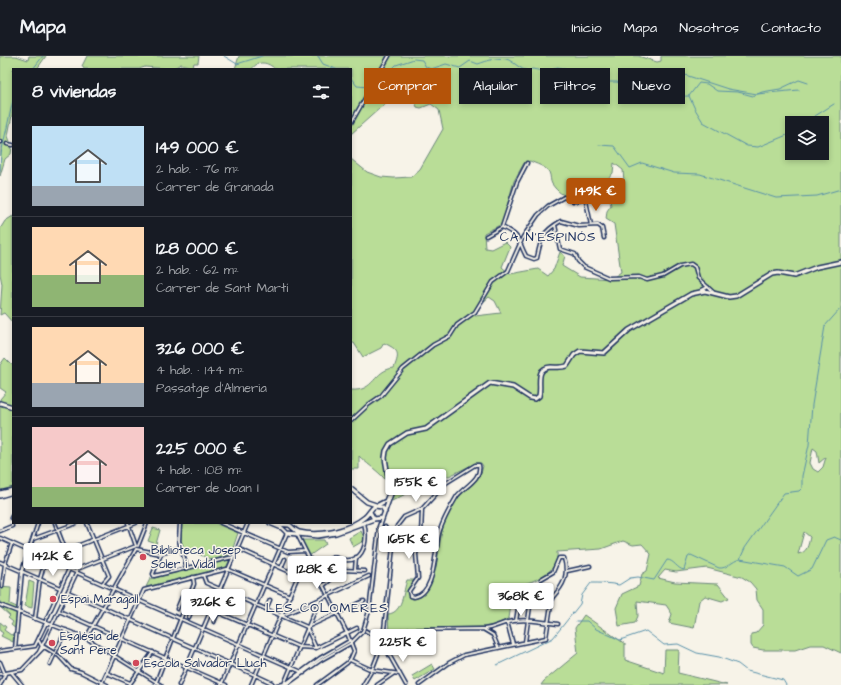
<!DOCTYPE html>
<html lang="es">
<meta charset="utf-8">
<style>
:root{--surface:#171b24;--page:#242831;--text:#f1f3f6;--muted:#9ea1a6;--line:#363941;--accent:#b45309}
body{margin:0;font-family:"Architects Daughter",sans-serif;background:var(--page);color:var(--text);height:100vh;display:flex;flex-direction:column;font-size:15px;white-space:nowrap}
*{box-sizing:border-box;margin:0}
p{font-size:13px;color:var(--muted)}
.icon{flex:none;width:22px;height:22px;fill:none;stroke:currentColor;stroke-width:2;stroke-linecap:round;stroke-linejoin:round}
.map{position:relative;flex:1;overflow:hidden}
.panel{position:absolute;left:12px;top:12px;width:340px;height:456px;display:flex;flex-direction:column;background:var(--surface);border-radius:0px;box-shadow:0 2px 6px #0003}
.panel>*{flex:none}
.guide{position:absolute;left:364px;top:12px;width:380px;height:36px;display:flex;gap:8px}
.tools{position:absolute;left:785px;top:60px;display:grid;gap:8px}
.tools a{display:grid;place-items:center;width:44px;height:44px;border-radius:0px;background:var(--surface);box-shadow:0 2px 6px #0003;font-size:20px}
.price{position:absolute;translate:-50% -34px;padding:0 9px;border-radius:4px;background:#fff;color:#222;font-size:13px;line-height:26px;filter:drop-shadow(0 1px 2px #0008)}
.price::after{content:'';position:absolute;left:50%;top:24px;width:12px;height:9px;margin-left:-6px;background:inherit;clip-path:polygon(0 0,100% 0,50% 100%)}
.price.current{background:var(--accent);color:#fff}
ul{padding:0;list-style:none}
li{display:flex;align-items:center;gap:12px;height:100px;padding:0 20px}
li+li{border-top:1px solid var(--line)}
li span{display:grid;place-items:center;flex:none;width:112px;height:80px;border-radius:0px;color:#555}
li>.icon{margin-inline-start:auto}
span .icon{width:48px;height:48px;fill:#fffc;stroke-width:1}
li b{font-size:17px}
h2{display:flex;justify-content:space-between;align-items:center;height:48px;padding:0 20px;font-size:17px}
.pill{padding:0 14px;border-radius:0px;background:var(--surface);box-shadow:0 2px 6px #0003;font-size:14px;line-height:36px}
.pill.current{background:var(--accent);color:#fff}
header{display:flex;align-items:center;gap:24px;box-sizing:border-box;height:56px;padding:0 20px;background:var(--surface);border-bottom:1px solid var(--line)}
header strong{font-size:19px}
nav{display:flex;gap:22px;margin-inline-start:auto;font-size:14px}
.map>svg:first-child{display:block}
.green{fill:#b9dd97;stroke:#6a867a;fill-rule:evenodd}
.lines{fill:none;stroke-linecap:round;stroke-linejoin:round}
.stream{stroke:#5890aa;stroke-width:1}
.street-casing{stroke:#1b2f5e;stroke-width:5}
.secondary-casing{stroke:#1b2f5e;stroke-width:6}
.street{stroke:#f7f3e8;stroke-width:2}
.secondary{stroke:#f7f3e8;stroke-width:3}
.poi-dot{fill:#d1495b;stroke:#f7f3e8;stroke-width:1.5}
.labels{text-anchor:middle;dominant-baseline:central;stroke-width:3;stroke-linejoin:round;paint-order:stroke}
.poi-label{font-size:12px;fill:#1b2f5e;stroke:#f7f3e8;text-anchor:start}
.neighbourhood-label{font-size:13px;letter-spacing:1px;fill:#1b2f5e;stroke:#f7f3e8}
</style>
<header>
<strong>Mapa</strong>
<nav><a>Inicio</a><a>Mapa</a><a>Nosotros</a><a>Contacto</a></nav>
</header>
<div class="map">
<svg width="841" height="629" viewBox="0 0 841 629">
<rect width="100%" height="100%" fill="#f7f3e8"/>
<filter id="ink" filterUnits="userSpaceOnUse"><feTurbulence type="fractalNoise" baseFrequency=".025" numOctaves="2"/><feDisplacementMap in="SourceGraphic" scale="8" xChannelSelector="R" yChannelSelector="G"/><feConvolveMatrix kernelMatrix="1 2 1 2 8 2 1 2 1" color-interpolation-filters="sRGB"/></filter>
<g filter="url(#ink)">
<path class="green" d="M0 0H16L28 4 29 0H46L37 13H13V54L8 80 12 91 11 98 5 103 0 120 1 86 0 85Z
M87 0H199L198 7H194L193 11 181 8 172 13 145 11 139 13H84L82 10Z
M239 0H638L657 6 661 5V0H841V597L824 589H810L795 594H763L753 592 751 589V578L756 577 763 569V553L757 544 756 533 750 526 742 521 707 512 676 516 665 514 658 522 675 526 718 528 729 542 722 545 705 540 699 545 694 572 669 567 672 558 666 549 637 545 638 560 635 567 619 570 616 552 622 538 639 530 642 518 647 515 651 498 642 488 633 489 623 485 601 493 557 496C560 518 529 527 514 531L509 562 493 571 420 572 402 573 392 579H389L388 558C403 557 403 535 407 524H414L407 535 411 542C437 547 438 490 442 475 444 464 453 446 460 439 469 430 481 423 483 410L481 407H476L449 420 442 419 392 445C394 423 373 414 359 400V413H351V334C375 336 373 314 394 312 400 297 399 294 384 287L381 292 363 301 354 287H351V103L367 116 381 121 394 122 411 121 420 113 443 73 439 54 431 48 421 52 417 51 413 42 408 44 401 43 394 47 389 44 351 78V13H275C268 6 258 4 252 13H235ZM792 67H822V97H792ZM530 105C536 108 545 110 549 116 551 120 550 125 552 128 563 144 575 143 591 135L592 129 598 125 607 124 613 117 614 107 623 114 624 125 617 124 607 133 611 149 607 155 606 163 614 168 621 216 611 223 580 221 562 210 565 200 560 196 554 213 548 220 538 213 510 218 502 211 510 191 505 186 491 193 485 192 484 177 502 168 514 125 524 107ZM489 241 495 245 501 257 475 260 481 248ZM813 392 817 395 819 407 826 401 823 411 818 416 813 413 810 407ZM804 476 810 481C808 489 808 496 798 498Z
M13 160V267L4 257 0 259 2 228 0 218V173L5 165Z
M5 302 13 310V432L0 436V343L6 336 0 332V309Z
M182 467H215L238 477 231 498 213 504 188 494 185 495 181 486Z
M153 472 160 474 156 488 148 485Z
M361 475 365 484 353 491 349 482Z
M302 484H324L326 488 309 500Z
M230 503 226 512 146 531 150 523Z
M307 506 310 507 317 522 302 516Z
M29 525 34 527 32 552 25 550Z
M0 531 11 532 10 548 19 552 17 555 8 553 17 558 16 573 11 569 13 566 8 562 10 560 0 551Z
M584 559 625 588V604L664 617 665 594H679L678 617 727 629H541L544 625 578 597 575 572Z
M0 566 6 571 4 574 11 579 14 577 13 586 1 580 3 577 0 575Z
M432 608 435 613 415 625 412 620Z"/>
<g class="lines">
<path class="stream" d="M224 0 237 8 262 0
M287 0H290
M318 0 323 8 336 13
M33 13 43 0
M682 18 728 33 757 38 799 34
M351 22 357 30 369 31
M374 31 396 9 414 3 422 4 426 11 431 13 446 8 460 12 470 5 478 8C487 5 499 0 509 4 516 8 520 13 528 15L532 13 549 16 557 11 575 14 585 18 594 17 608 26H617L633 31 643 28 659 41 689 40 699 27 707 28 717 35 738 36 753 40 762 36 780 33 799 24 808 27
M689 40 695 53 703 66 747 90 758 91 792 77
M804 67 834 48
M599 89 614 90 630 112 642 107 674 117 700 118 776 142 817 140 841 133
M0 114 1 98 13 44
M740 503 745 492 784 437 799 435 802 432V420L809 389 812 349 825 270 841 252
M576 565H587L596 573 620 584 646 575 664 589 678 588 697 597 719 601 738 608 747 615 783 624 786 629
M497 609 553 582 580 548 582 539 591 527C600 527 610 527 619 529L630 522 638 521 654 524 667 504C674 504 677 513 684 514L688 501 691 499 719 512C727 513 732 505 740 503L785 511 798 520 812 513 826 484 834 481 841 484"/>
<defs>
<path id="street" d="M351 67 389 0
M0 86H1
M7 88 13 89
M585 140 591 169
M555 169 560 193 575 198 578 205 584 211 609 222 639 221 647 224 663 220 680 210 691 208 695 211 698 222 713 236
M502 171C522 181 517 183 526 200L534 203 537 202C541 182 542 176 561 165L579 170 598 169 602 172 604 182
M486 180 502 171 517 126 527 107
M702 234 708 231
M351 365 368 349 381 340 403 313 433 289 450 280 457 269 475 256 493 226 508 215 523 181 538 159 548 150 564 141 573 145H577L604 131
M11 462 13 458
M55 467 72 511
M87 467 109 520 103 527
M128 467 136 490
M180 467 179 485 187 512
M221 467 288 496 305 495
M385 471 391 482H394
M0 475 12 470
M297 478 347 577 354 595 351 602 347 607 317 629
M0 482 140 545 304 617
M33 483 77 467
M138 490 147 467
M237 492 299 520
M136 493 161 498 181 491
M161 498 153 518 154 520 233 501
M0 506 60 532
M313 511 334 501C362 513 369 489 364 466
M281 512 285 503
M77 513 136 490
M355 514 356 501
M290 515 294 505
M567 515 590 510
M203 519 206 527 307 571
M541 523 553 516 559 502H564C569 519 564 529 552 542
M323 530 342 514 365 515
M2 531 5 508 12 487
M68 536 255 619 272 627 273 629
M531 539 552 542
M0 549 86 582 161 629
M177 553 182 541 299 591 316 592 357 572
M266 553 270 544
M59 555 226 629
M281 560 314 546 369 520
M189 561 198 539 207 543 202 556 193 553
M35 563 40 523 46 502 136 467
M516 565 521 534
M214 566 221 548 227 551
M507 566 513 588
M307 571 364 545
M307 572 316 592
M484 573C495 572 499 568 508 566 524 562 542 566 558 568
M366 575 381 584
M86 582 136 493
M383 583 394 482 397 470 404 461 422 453 446 427 475 409H479C482 423 465 430 457 440 451 450 444 463 440 474 434 491 437 538 414 541L410 540 409 535 418 522 416 498 421 479 422 453
M386 584 409 574 483 573 493 579 498 591
M386 584 387 593
M39 585 41 589 59 600 71 613 81 616 107 629
M525 586 533 529
M383 588 406 629
M35 590 46 567V564L69 513 75 511 77 516 39 596
M15 593 22 515 38 467
M0 595 35 590
M350 604 372 614 400 618
M0 606 5 618 0 629
M50 608 66 574
M12 617 22 629
M107 617 130 627
M0 618 22 614 44 591
M284 628 319 545
M285 628 320 602 351 584
M101 629 144 534 148 533 227 513 290 540
M129 629 153 596
M155 629 194 528 193 521
M179 629 248 467
M221 629 287 477
M251 629 304 506 307 504 310 505
M277 629 284 628
M286 629 321 604 351 587 363 575 369 555 379 472
M363 629 372 614 382 588
M377 629 393 618
M419 629 449 607 464 599 546 582 552 542"/>
<path id="secondary" d="M0 347 13 351
M351 433 367 446 376 449
M0 437 13 434
M0 440 13 436
M378 449 386 445 388 440
M370 456 374 463 382 462
M270 467 282 472 287 477 318 480 336 477 374 463
M277 467C282 469 285 469 289 469 292 470 295 475 299 476 319 481 348 475 365 461 369 458 370 453 375 450L382 451 385 456
M379 472 391 438 385 402 386 395 390 388 407 377 426 373 490 327 513 331 530 342 535 343 539 340C542 329 534 312 551 311 557 311 561 312 567 310L574 299 580 295 604 297 629 274 691 238 705 235 729 241 736 240 772 218 778 217 794 220 817 211 841 206"/>
</defs>
<use href="#street" class="street-casing"/>
<use href="#secondary" class="secondary-casing"/>
<use href="#street" class="street"/>
<use href="#secondary" class="secondary"/>
</g>
</g>
<g class="poi-dot">
<circle cx="143" cy="501" r="4"/>
<circle cx="53" cy="543" r="4"/>
<circle cx="52" cy="587" r="4"/>
<circle cx="136" cy="607" r="4"/>
</g>
<g class="labels">
<g class="poi-label">
<text x="151" y="494">Biblioteca Josep<tspan x="151" dy="14">Soler i Vidal</tspan></text>
<text x="61" y="543">Espai Maragall</text>
<text x="60" y="580">Església de<tspan x="60" dy="14">Sant Pere</tspan></text>
<text x="144" y="607">Escola Salvador Lluch</text>
</g>
<g class="neighbourhood-label">
<text x="548" y="181">CA N'ESPINÓS</text>
<text x="327" y="552">LES COLOMERES</text>
</g>
</g>
</svg>
<div class="tools">
<a><svg class="icon" aria-label="layers" viewBox="0 0 24 24"><path d="M12 4l9 5-9 5-9-5zM3 14l9 5 9-5"/></svg></a>
</div>
<b class="price current" style="left:596px;top:156px">149K €</b>
<b class="price" style="left:416px;top:447px">155K €</b>
<b class="price" style="left:409px;top:504px">165K €</b>
<b class="price" style="left:53px;top:521px">142K €</b>
<b class="price" style="left:317px;top:534px">128K €</b>
<b class="price" style="left:521px;top:561px">368K €</b>
<b class="price" style="left:213px;top:567px">326K €</b>
<b class="price" style="left:403px;top:607px">225K €</b>
<div class="guide">
<a class="pill current">Comprar</a>
<a class="pill">Alquilar</a>
<a class="pill">Filtros</a>
<a class="pill">Nuevo</a>
</div>
<section class="panel">
<h2>8 viviendas<svg class="icon" aria-label="filters" viewBox="0 0 24 24"><path d="M4 7h16M4 17h16"/><circle cx="9" cy="7" r="2"/><circle cx="15" cy="17" r="2"/></svg></h2>
<ul>
<li><span style="background:linear-gradient(#bfe0f5 75%,#9aa5b1 0)"><svg class="icon" aria-label="home" viewBox="0 0 24 24"><path d="M3 11l9-7 9 7M6 9v11h12V9"/></svg></span><div><b>149 000 €</b><p>2 hab. · 76 m²</p><p>Carrer de Granada</p></div></li>
<li><span style="background:linear-gradient(#ffd9b3 60%,#8fb573 0)"><svg class="icon" aria-label="home" viewBox="0 0 24 24"><path d="M3 11l9-7 9 7M6 9v11h12V9"/></svg></span><div><b>128 000 €</b><p>2 hab. · 62 m²</p><p>Carrer de Sant Martí</p></div></li>
<li><span style="background:linear-gradient(#ffd9b3 70%,#9aa5b1 0)"><svg class="icon" aria-label="home" viewBox="0 0 24 24"><path d="M3 11l9-7 9 7M6 9v11h12V9"/></svg></span><div><b>326 000 €</b><p>4 hab. · 144 m²</p><p>Passatge d'Almeria</p></div></li>
<li><span style="background:linear-gradient(#f6c9c9 75%,#8fb573 0)"><svg class="icon" aria-label="home" viewBox="0 0 24 24"><path d="M3 11l9-7 9 7M6 9v11h12V9"/></svg></span><div><b>225 000 €</b><p>4 hab. · 108 m²</p><p>Carrer de Joan I</p></div></li>
</ul>
</section>
</div>
